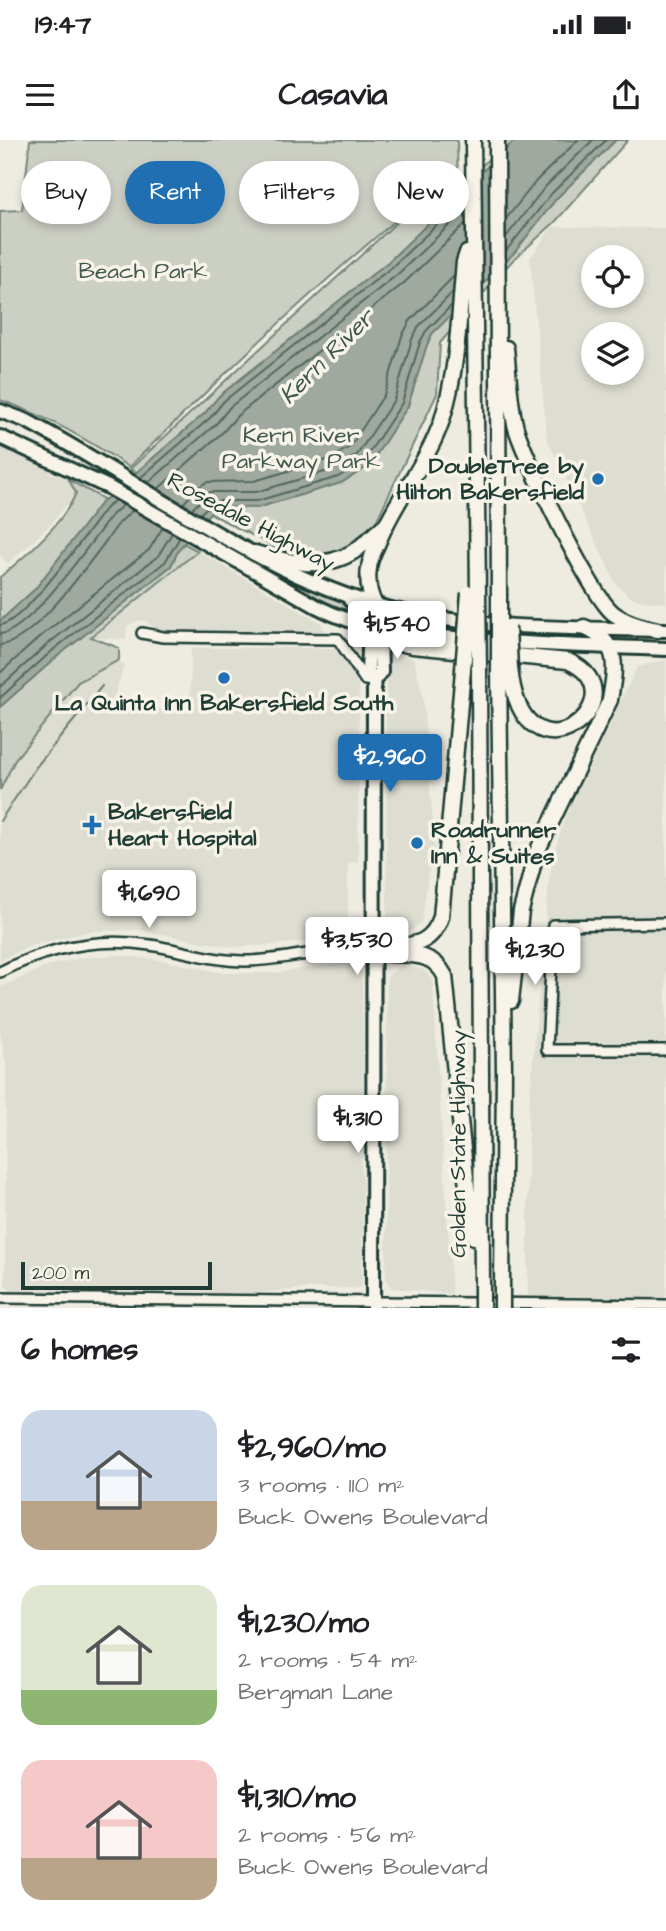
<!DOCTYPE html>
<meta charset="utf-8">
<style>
:root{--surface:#fff;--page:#f2f2f2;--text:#202124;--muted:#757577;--accent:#1f6fb2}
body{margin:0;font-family:"Architects Daughter",sans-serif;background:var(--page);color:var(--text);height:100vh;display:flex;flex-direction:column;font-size:26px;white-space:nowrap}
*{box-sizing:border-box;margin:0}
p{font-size:23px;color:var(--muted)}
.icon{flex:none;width:38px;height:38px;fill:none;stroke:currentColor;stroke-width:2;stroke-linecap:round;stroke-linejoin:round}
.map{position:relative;height:1168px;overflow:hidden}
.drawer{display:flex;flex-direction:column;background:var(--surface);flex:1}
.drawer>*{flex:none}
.guide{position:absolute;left:21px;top:21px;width:625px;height:63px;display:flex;gap:14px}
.controls{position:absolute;left:581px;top:105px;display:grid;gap:14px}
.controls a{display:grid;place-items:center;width:63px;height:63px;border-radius:50%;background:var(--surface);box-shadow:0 4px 10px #0003;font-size:35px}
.scale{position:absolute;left:21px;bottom:18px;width:191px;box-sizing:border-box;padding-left:7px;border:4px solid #1f3d34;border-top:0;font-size:19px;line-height:24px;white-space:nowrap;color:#1f3d34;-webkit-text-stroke:5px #f7f3e8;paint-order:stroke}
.price{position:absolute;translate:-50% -60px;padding:0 16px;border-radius:7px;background:#fff;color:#222;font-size:23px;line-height:46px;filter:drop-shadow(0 2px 4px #0008)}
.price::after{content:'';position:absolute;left:50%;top:42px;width:21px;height:16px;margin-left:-10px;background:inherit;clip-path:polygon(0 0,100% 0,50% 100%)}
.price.current{background:var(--accent);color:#fff}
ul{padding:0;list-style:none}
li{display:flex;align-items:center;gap:21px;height:175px;padding:0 21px}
li span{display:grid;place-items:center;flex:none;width:196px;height:140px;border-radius:21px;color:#555}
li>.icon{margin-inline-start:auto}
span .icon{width:84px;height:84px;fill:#fffc;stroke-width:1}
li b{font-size:30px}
h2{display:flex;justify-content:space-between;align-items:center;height:84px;padding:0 21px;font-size:30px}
.chip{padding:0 24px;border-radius:32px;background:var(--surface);box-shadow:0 4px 10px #0003;font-size:24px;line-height:63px}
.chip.current{background:var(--accent);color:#fff}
.status{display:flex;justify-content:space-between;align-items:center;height:49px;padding:0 35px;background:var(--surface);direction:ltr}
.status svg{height:19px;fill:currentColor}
header{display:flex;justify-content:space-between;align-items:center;height:91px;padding:0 21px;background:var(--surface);font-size:32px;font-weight:800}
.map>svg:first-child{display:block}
.built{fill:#ddddd2;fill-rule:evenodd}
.green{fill:#cccfc4;stroke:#76867c;stroke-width:2}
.water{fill:#9fa99f;stroke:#6c7e74;stroke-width:2}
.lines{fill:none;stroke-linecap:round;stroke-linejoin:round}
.shore{stroke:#52685f;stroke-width:2}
.stream{stroke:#6c7e74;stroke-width:2}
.minor-casing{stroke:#1f3d34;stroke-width:14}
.major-casing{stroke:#1f3d34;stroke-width:18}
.highway-casing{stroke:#1f3d34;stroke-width:19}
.minor{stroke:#f7f3e8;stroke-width:9}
.major{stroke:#f7f3e8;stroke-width:12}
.highway{stroke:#f7f3e8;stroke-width:14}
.highway-bridge-casing{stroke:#1f3d34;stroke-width:19;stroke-linecap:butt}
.highway-bridge{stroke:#f7f3e8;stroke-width:14}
.poi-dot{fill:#1f6fb2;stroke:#f7f3e8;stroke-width:2.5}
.labels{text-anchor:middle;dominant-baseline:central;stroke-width:7;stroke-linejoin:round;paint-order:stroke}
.park-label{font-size:23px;fill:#425a51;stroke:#f7f3e8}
.poi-label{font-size:23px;font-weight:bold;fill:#1f3d34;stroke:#f7f3e8;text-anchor:start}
.street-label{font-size:23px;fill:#1f3d34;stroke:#f7f3e8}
.water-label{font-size:24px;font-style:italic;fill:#3f584f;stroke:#f7f3e8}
</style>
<div class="status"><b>19:47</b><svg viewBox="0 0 49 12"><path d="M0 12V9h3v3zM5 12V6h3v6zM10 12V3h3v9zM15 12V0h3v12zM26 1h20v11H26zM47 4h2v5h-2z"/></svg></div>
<header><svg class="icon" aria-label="menu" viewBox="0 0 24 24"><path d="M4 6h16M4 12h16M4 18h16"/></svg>Casavia<svg class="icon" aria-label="share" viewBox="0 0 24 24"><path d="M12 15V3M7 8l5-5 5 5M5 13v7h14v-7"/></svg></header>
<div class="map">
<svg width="666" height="1168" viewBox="0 0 666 1168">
<rect width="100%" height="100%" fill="#eeece1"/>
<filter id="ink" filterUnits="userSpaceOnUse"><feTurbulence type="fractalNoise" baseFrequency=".0143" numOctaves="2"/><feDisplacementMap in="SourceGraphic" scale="14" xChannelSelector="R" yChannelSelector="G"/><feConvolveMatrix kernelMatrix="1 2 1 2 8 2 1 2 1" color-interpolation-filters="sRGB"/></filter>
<g filter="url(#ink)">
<path class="built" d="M552 87 666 88V463L643 461 630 457 616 444 547 299 530 118ZM593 117H632V156H593ZM593 194H632V233H593Z
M0 304 51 328 49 332 69 340 76 353 50 385 8 424 0 415Z
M198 411 321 483 325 491 162 490 155 489 146 481 139 480 127 486 126 499 91 498Z
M191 508H338L359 546 358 722 348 723V797L272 805 231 807 139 790 91 791 32 805 0 820V651L16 618 78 542 119 520 124 526 111 565 190 572Z
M390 513 414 518 423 558 435 710 431 711 422 781 413 790 400 794 387 783 386 556Z
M666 520V1157L528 1156V976L549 740 554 713 566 676 637 527Z
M118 815 160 820 224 833H273L350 822 358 826 362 831 364 1017 361 1021V1033L363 1036 362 1146 357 1148H315L254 1153 11 1151 5 1145 6 924 0 892V847L50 825 80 818Z
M403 824 424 830 432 840 433 846 452 1154 392 1148 386 1141 387 837Z"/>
<path class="green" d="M30 0H457L458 50 507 0H628L555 82 511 122 440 203 437 254 373 388 338 413 293 416 230 384 130 329 423 58C319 142 224 234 129 327 88 300 47 276 0 260V71L22 70Z
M69 340 198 411 91 497 119 508V520L78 542 16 618 0 650V437C26 416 63 384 76 353Z
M230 407 288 439 348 464 355 473 323 461 229 409Z"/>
<path class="water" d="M515 0H616L557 58 514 113 432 194 427 205 408 266 369 326 341 343 257 368 215 367 179 409 171 426 58 516 0 567V481L35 449 101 363 205 273 219 256 388 122Z"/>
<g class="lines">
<path class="shore" d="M506 79 537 40 578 0
M506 97 545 47 593 0
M506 111 552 53 606 0
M140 338 210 278 224 261 392 127 465 58
M148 343 216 284 230 267 398 134 465 70
M158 349 223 292 238 275 404 143 465 84
M183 364 197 348 207 342 254 341 330 319 350 307 384 255 402 196 410 181 454 136
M192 369 210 352H256L335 329 357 315 394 260 412 199 419 186 453 152
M200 374 213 361H257L338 337 363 322 402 263 420 202 426 191 452 165
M0 485C24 483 88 391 106 368L115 360
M0 494C29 493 93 399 112 375L123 365
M0 505C35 504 98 410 120 382L133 370
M0 533 41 496 149 410 163 387
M0 547 48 504 158 416 172 393
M0 558 53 510 165 422 180 397"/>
<path class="stream" d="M0 681 36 627 102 546"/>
<defs>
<path id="minor" d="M142 493 163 497 338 499 365 540 374 541
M666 783 553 785 547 910H666
M0 832C47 808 98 797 150 805 182 810 212 821 245 821 269 821 291 816 314 813 334 811 354 811 373 811
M0 1158 666 1165"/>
<path id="major" d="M0 271 27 281 56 297C160 356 274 440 391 469 477 490 578 488 666 490
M0 297 108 347 316 466C366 493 422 495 478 500 541 505 603 507 666 509
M350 460 380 489
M370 488 368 531 374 541 373 1168
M374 541 381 532 380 489"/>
<path id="highway" d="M473 0 478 453
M497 0 499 454
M506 208C509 235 509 262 516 288 525 319 591 455 613 473 626 483 642 487 658 490
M255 413C287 422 323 431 353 412 364 405 373 395 383 387
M380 489 397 503 413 506 568 521C646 556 523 658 510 528
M400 491C378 478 365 454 369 428 370 417 376 408 380 398 397 357 428 322 442 280 458 229 459 175 464 122L467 113
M479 530 482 1145
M499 531 504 932 502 1145
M394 806C417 806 433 801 441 777L463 530
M373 811C401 820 429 805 445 836L468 1057 474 1097
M511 861 521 771 536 714 610 560C616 525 620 503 584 487"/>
</defs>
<use href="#minor" class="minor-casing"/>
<use href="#major" class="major-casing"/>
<use href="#highway" class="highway-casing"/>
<use href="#minor" class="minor"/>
<use href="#major" class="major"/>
<use href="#highway" class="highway"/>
<defs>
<path id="highway-bridge" d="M478 453 479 530
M499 454V531
M508 487 510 528
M463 530 469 453
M482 1145V1168
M502 1145V1168"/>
</defs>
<use href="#highway-bridge" class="highway-bridge-casing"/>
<use href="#highway-bridge" class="highway-bridge"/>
</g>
</g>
<g class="poi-dot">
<circle cx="598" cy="339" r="7"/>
<circle cx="224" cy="538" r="7"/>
<path d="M88.5 674.5h7v7h7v7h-7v7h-7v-7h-7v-7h7z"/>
<circle cx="417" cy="703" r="7"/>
</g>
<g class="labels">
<g class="park-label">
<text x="143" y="131">Beach Park</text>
<text x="301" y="295">Kern River<tspan x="301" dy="26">Parkway Park</tspan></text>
</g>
<g class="poi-label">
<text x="584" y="326" text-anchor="end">DoubleTree by<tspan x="584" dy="26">Hilton Bakersfield</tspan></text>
<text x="224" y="563" text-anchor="middle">La Quinta Inn Bakersfield South</text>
<text x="108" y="672">Bakersfield<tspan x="108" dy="26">Heart Hospital</tspan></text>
<text x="431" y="690">Roadrunner<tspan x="431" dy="26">Inn &amp; Suites</tspan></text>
</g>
<g class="street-label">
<text transform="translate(251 382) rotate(28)">Rosedale Highway</text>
<text transform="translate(458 1004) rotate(-90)">Golden State Highway</text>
</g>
<g class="water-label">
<text transform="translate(327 217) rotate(-45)">Kern River</text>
</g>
</g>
</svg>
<div class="controls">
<a><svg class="icon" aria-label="locate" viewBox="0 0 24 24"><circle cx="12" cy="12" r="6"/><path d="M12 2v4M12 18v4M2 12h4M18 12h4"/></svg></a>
<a><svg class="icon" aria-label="layers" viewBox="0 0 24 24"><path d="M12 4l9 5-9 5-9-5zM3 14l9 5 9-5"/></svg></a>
</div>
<div class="scale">200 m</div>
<b class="price" style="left:397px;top:521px">$1,540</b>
<b class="price current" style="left:390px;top:654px">$2,960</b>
<b class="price" style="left:149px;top:790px">$1,690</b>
<b class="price" style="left:357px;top:837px">$3,530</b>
<b class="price" style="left:535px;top:847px">$1,230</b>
<b class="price" style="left:358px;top:1015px">$1,310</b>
<div class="guide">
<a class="chip">Buy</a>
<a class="chip current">Rent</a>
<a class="chip">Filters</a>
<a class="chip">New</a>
</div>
</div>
<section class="drawer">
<h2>6 homes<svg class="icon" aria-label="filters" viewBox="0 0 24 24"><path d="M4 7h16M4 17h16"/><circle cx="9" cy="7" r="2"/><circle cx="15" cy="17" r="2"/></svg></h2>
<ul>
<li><span style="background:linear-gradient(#c9d6e8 65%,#b9a48a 0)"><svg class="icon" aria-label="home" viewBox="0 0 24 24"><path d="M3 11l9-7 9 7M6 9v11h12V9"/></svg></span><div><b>$2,960/mo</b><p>3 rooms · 110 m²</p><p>Buck Owens Boulevard</p></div></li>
<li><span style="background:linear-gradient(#dfe7d0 75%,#8fb573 0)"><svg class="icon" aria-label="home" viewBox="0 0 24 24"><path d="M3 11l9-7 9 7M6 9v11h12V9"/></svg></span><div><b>$1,230/mo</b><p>2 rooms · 54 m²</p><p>Bergman Lane</p></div></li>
<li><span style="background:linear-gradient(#f6c9c9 70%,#b9a48a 0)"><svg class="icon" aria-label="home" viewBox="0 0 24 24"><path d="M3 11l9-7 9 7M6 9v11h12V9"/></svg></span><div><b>$1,310/mo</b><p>2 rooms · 56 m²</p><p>Buck Owens Boulevard</p></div></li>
</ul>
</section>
